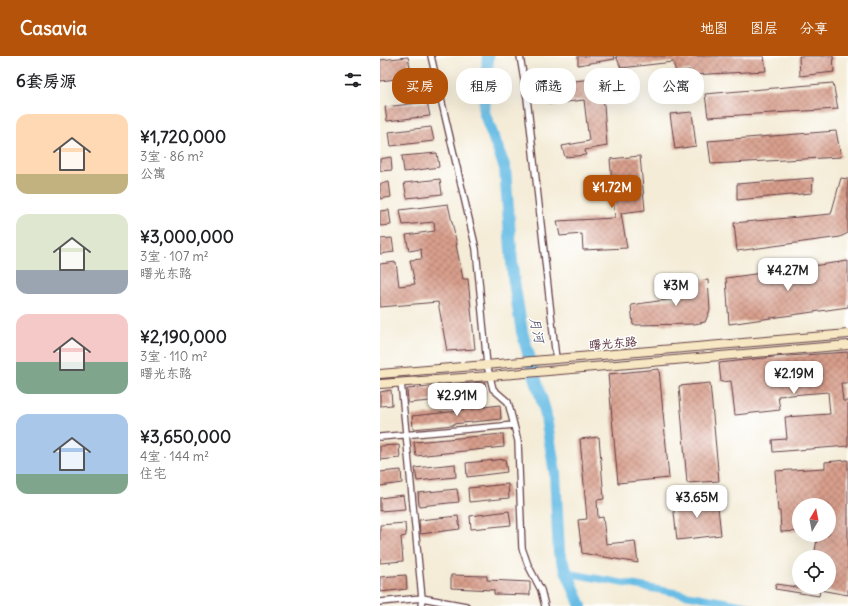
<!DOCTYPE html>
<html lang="zh">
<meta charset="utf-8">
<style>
:root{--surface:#fff;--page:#f2f2f2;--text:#202124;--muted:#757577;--accent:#b45309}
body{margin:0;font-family:Delius,"LXGW WenKai TC",sans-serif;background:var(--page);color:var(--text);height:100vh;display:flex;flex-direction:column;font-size:15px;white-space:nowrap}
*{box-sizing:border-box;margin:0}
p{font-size:13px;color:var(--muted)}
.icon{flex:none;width:22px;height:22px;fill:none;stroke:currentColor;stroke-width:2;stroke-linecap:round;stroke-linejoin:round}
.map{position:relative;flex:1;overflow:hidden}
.details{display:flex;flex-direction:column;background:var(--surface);width:380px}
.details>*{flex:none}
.banner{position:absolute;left:12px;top:12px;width:380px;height:36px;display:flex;gap:8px}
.needle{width:26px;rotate:10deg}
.tools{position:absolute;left:412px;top:442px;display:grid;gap:8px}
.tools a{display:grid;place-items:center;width:44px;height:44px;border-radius:50%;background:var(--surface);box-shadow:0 4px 16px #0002;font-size:20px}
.price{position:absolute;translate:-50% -34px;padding:0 9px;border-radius:8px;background:#fff;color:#222;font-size:13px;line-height:26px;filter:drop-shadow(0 1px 2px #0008)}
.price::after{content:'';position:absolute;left:50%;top:24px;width:12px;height:9px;margin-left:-6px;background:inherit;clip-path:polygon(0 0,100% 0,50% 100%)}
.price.current{background:var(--accent);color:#fff}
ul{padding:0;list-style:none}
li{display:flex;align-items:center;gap:12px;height:100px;padding:0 16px}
li span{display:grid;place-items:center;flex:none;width:112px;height:80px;border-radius:12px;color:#555}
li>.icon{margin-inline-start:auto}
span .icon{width:48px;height:48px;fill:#fffc;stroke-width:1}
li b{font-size:17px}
h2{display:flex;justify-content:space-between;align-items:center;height:48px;padding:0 16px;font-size:17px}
.tag{padding:0 14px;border-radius:16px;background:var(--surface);box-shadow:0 4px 16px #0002;font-size:14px;line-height:36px}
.tag.current{background:var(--accent);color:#fff}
header{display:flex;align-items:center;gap:24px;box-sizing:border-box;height:56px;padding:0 20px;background:var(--accent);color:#fff}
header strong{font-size:19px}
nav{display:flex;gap:22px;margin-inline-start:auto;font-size:14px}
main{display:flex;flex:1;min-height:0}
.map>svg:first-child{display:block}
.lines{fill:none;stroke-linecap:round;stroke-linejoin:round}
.canal{stroke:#69bde5;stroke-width:7}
.river{stroke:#69bde5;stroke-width:12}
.building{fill:url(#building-cross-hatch)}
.minor-casing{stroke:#643e45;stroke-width:8}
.secondary-casing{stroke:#643e45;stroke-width:10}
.minor{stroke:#fff;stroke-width:5.5}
.secondary{stroke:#f7e8c3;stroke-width:8}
.labels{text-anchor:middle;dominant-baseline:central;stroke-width:3;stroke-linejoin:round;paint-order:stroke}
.street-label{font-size:12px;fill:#4a1f2b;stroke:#fff}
.water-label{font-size:13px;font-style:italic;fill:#55566c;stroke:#fff}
</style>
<header>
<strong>Casavia</strong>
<nav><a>地图</a><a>图层</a><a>分享</a></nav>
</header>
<main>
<section class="details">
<h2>6套房源<svg class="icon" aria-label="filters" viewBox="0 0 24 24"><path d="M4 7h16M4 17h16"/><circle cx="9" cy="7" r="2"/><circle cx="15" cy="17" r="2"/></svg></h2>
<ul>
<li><span style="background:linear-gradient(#ffd9b3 75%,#c2b280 0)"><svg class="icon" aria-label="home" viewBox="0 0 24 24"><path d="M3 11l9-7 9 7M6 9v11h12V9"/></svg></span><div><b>¥1,720,000</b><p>3室 · 86 m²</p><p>公寓</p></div></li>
<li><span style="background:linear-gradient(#dfe7d0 70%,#9aa5b1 0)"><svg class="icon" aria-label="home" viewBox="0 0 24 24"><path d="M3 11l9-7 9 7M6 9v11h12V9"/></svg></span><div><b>¥3,000,000</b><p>3室 · 107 m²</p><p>曙光东路</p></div></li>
<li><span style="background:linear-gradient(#f6c9c9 60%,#7fa58c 0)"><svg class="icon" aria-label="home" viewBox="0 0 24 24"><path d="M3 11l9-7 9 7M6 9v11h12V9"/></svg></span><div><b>¥2,190,000</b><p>3室 · 110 m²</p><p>曙光东路</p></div></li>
<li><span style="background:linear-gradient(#a9c7e8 75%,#7fa58c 0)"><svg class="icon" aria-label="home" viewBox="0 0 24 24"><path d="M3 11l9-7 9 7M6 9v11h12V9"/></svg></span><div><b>¥3,650,000</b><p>4室 · 144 m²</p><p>住宅</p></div></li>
</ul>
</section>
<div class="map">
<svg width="468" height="550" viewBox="0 0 468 550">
<defs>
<pattern id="building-cross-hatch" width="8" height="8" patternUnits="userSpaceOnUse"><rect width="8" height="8" fill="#d89f8c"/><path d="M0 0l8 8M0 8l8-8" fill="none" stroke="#b18173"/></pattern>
</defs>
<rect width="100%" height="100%" fill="#fff"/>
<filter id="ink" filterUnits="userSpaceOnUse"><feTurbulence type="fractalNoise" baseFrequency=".025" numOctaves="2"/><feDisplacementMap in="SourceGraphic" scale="8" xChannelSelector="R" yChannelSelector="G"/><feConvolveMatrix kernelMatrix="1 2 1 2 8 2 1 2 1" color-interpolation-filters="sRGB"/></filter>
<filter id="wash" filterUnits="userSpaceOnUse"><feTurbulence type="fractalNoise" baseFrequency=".012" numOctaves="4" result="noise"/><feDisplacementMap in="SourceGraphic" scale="16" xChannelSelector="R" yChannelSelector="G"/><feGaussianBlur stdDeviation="0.9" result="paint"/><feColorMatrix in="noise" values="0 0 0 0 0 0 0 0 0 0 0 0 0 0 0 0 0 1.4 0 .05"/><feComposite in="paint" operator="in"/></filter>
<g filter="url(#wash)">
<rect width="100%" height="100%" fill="#f4ecd7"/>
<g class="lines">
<path class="canal" d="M187 517 368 550"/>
<path class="river" d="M108 0 104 56 125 112 133 220 142 276 165 355 175 417 179 497 201 550"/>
</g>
<g id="blocks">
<path class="building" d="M198 0H234L235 3 198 9Z
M236 0H384L386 15 311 19 310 14 296 16 293 6 241 12Z
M419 0H453L454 16 420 20Z
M28 1 32 21 0 25V4Z
M222 22 227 90 205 94 206 99 185 101 182 90 209 85 204 44 169 48 166 28Z
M453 27 458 53 328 61 325 38Z
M47 46 50 60 7 65 5 51Z
M312 56 316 90 295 93 290 58Z
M51 71 54 85 11 90 9 76Z
M456 75 461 101 331 108 328 85Z
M57 97 59 111 24 116 22 100Z
M260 100 265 154 241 157 247 192 203 194 202 178 180 180 177 165 235 162 230 103Z
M11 101 12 114 0 115V103Z
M433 122 432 137 357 144V128Z
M461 122 468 123V177L460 181 357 195 354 167 451 158Z
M60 123 62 138 27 142 24 127Z
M9 126 11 141 0 143V128Z
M68 148 77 189H76L83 223H88L95 293 67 295 58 246 0 251V208L16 206 19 230 35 228 30 204 42 203 41 193 29 195 26 179 55 175 54 166 23 169 20 154Z
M9 154 11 169 0 170V155Z
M12 182 14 196 0 198V183Z
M468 205V251L349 268 346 222Z
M328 224 330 254 325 266 314 268 253 269 251 249 299 242V226Z
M468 296V327H461L463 345H468V390L393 396 392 384 407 383 405 361 450 358 448 336 398 340 400 354 355 359 351 325 341 326 339 307 394 301Z
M279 313 289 422 238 427 228 318Z
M105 326 106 340 28 347 27 333Z
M330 327 339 425 307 427 299 330Z
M11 334 12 349 0 350V336Z
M120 349 121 363 73 368V369L33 373 32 360 80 355V354Z
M123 378 124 391 36 400 34 386Z
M219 381 224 443 217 444 218 462 223 461 226 488 255 485 258 507 202 497 198 464 207 463 200 383Z
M19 389 20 402 0 404V390Z
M125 403 127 416 87 421 86 407Z
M468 404V539L440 534 439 540 395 533 396 528 429 533V531H449V501H434L437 483 436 479H449V449H419V475L401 476 400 455H398L395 415 445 412V406Z
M75 408 76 421 37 425 35 412Z
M21 414 22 427 0 430V416Z
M128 428 129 442 89 446 88 432Z
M77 433 79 446 39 450 38 437Z
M23 439 25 453 0 455V442Z
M337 442 341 479 297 484 293 447Z
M129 455 131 469 91 473 90 460Z
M78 460 80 473 40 478 39 464Z
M25 467 26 480 21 481 23 505 0 507V469Z
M26 519 27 533 0 536V521Z
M71 519 107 520V524L150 526V539L114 538V534L71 532Z"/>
</g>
</g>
<g filter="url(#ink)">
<use href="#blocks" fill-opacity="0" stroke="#643e45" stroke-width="1"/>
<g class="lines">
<defs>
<path id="minor" d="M51 0 96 193 107 309 113 333 128 346 138 385 142 492 148 509 161 534 165 550
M140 0 147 42 176 303
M21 326 42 542 41 550
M0 381 134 369
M0 546 42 542 86 550"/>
<path id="secondary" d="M0 318 468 278
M0 328 110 320 468 289"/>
</defs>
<use href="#minor" class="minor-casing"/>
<use href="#secondary" class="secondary-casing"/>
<use href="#minor" class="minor"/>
<use href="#secondary" class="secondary"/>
</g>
</g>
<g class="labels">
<g class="street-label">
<text transform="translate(233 287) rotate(-5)">曙光东路</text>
</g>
<g class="water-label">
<text transform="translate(157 274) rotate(77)">月河</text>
</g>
</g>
</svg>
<div class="tools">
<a><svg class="needle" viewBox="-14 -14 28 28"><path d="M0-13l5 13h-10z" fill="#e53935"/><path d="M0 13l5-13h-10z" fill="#757577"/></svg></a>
<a><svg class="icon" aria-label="locate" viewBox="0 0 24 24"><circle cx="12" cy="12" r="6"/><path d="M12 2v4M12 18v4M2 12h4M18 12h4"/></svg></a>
</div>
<b class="price current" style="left:232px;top:153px">¥1.72M</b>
<b class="price" style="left:408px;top:236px">¥4.27M</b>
<b class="price" style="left:296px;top:251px">¥3M</b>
<b class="price" style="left:414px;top:339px">¥2.19M</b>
<b class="price" style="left:77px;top:361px">¥2.91M</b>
<b class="price" style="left:317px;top:463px">¥3.65M</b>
<div class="banner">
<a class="tag current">买房</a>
<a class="tag">租房</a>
<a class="tag">筛选</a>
<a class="tag">新上</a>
<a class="tag">公寓</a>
</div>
</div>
</main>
